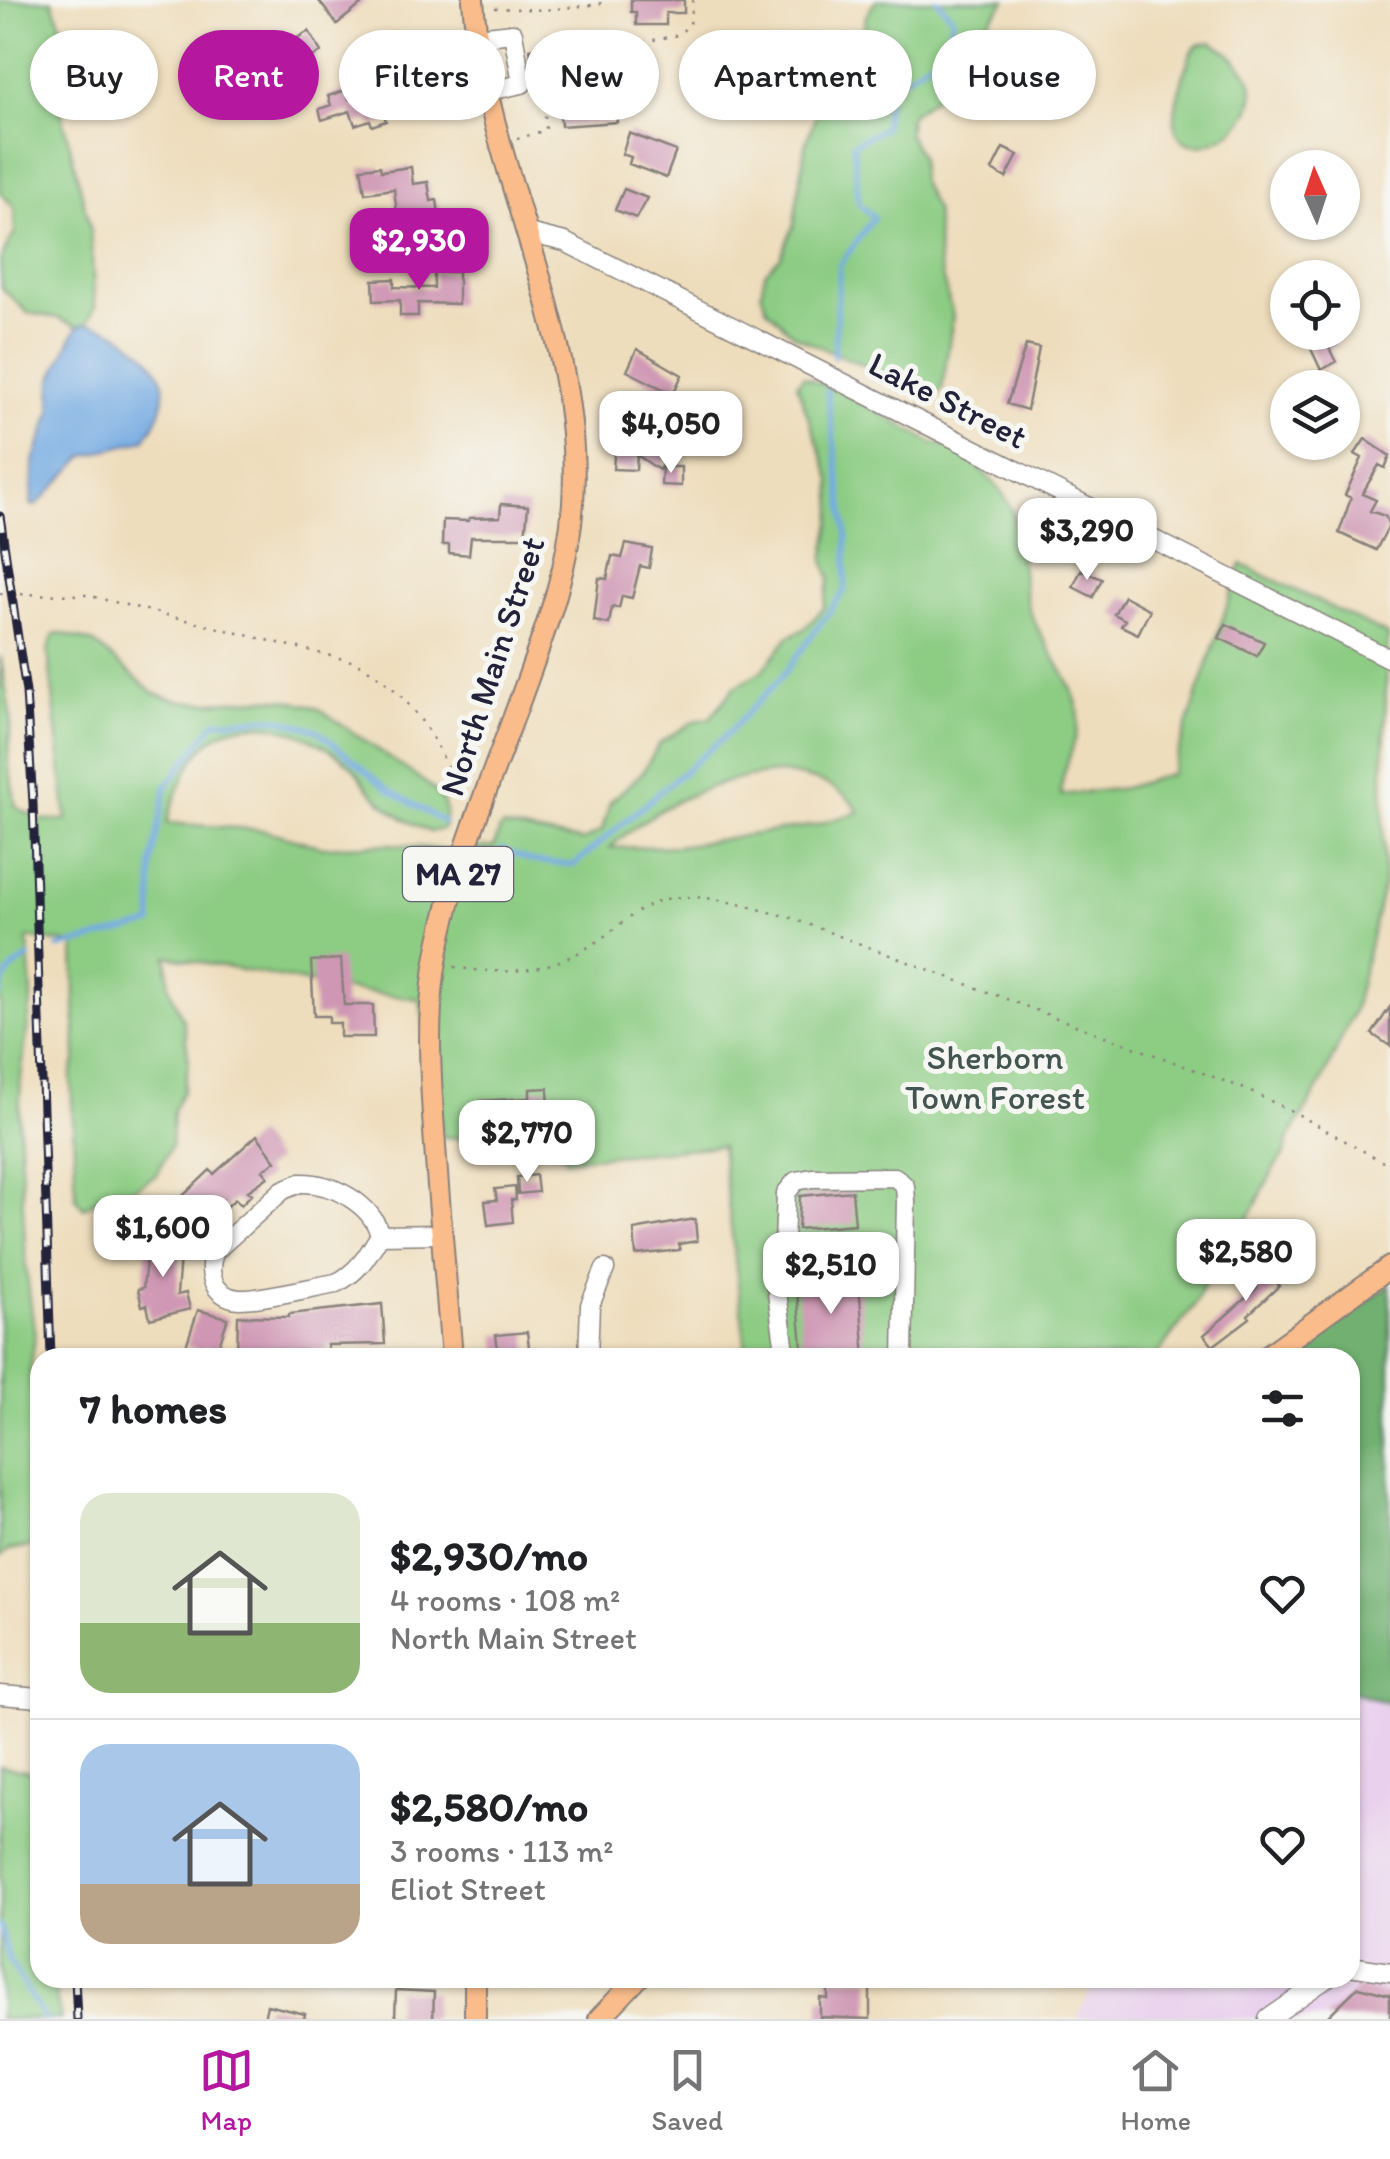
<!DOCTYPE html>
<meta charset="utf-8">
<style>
:root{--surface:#fff;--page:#f6f6f6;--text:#202124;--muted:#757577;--line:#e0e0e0;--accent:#b5179e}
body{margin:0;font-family:Itim,sans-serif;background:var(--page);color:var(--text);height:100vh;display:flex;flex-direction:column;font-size:38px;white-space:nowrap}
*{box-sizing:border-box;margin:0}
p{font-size:32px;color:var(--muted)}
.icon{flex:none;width:55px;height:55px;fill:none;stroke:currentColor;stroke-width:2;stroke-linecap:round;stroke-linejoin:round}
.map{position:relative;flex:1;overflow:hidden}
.panel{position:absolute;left:30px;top:1348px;width:1330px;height:640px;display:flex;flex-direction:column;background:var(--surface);border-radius:30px;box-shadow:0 2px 8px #0004}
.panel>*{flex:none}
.guide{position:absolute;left:30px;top:30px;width:1330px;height:90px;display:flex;gap:20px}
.needle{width:65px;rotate:357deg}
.tools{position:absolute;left:1270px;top:150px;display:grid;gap:20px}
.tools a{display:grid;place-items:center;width:90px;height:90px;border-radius:50%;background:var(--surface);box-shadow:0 2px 8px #0004;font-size:50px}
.price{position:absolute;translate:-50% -85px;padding:0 22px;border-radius:20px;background:#fff;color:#222;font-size:32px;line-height:65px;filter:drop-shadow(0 2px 5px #0008)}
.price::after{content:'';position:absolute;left:50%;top:60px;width:30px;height:22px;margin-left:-15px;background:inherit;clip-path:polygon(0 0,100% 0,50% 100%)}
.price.on{background:var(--accent);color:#fff}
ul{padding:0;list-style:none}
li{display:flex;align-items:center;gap:30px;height:250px;padding:0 50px}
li+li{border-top:2px solid var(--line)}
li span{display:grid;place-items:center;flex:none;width:280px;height:200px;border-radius:30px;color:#555}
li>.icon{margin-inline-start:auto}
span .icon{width:120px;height:120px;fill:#fffc;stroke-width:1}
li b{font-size:42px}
h2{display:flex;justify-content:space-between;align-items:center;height:120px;padding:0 50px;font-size:42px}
.chip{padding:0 35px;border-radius:45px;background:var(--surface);box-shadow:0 2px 8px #0004;font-size:35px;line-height:90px}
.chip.on{background:var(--accent);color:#fff}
.menu{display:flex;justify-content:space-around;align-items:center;height:140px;border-top:2px solid var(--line);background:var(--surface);font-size:28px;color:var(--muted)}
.menu a{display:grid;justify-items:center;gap:5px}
.menu .on{color:var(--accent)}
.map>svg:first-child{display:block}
.built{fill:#e9d1ed}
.green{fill:#8ccc83;stroke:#57775f;stroke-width:2.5;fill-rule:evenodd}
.forest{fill:#71b071;stroke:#4a6956;stroke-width:2.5}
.water{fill:#74aae2;stroke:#4b668e;stroke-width:2.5}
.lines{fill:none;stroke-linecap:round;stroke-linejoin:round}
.stream{stroke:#74aae2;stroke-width:5}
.building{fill:#cf97b4}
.minor-casing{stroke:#88807c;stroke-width:21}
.major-casing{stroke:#88807c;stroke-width:24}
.path{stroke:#88807c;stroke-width:2.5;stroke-dasharray:2.5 8;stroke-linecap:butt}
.minor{stroke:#fff;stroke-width:18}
.major{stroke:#fabc8b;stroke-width:20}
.rail-casing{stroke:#22223b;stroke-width:9}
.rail{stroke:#f6f6f2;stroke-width:5;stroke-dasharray:15;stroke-linecap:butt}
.labels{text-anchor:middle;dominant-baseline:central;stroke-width:10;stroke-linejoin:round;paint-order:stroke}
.shield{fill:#f6f6f2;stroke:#626272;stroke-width:2.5}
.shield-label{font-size:32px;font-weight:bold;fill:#22223b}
.street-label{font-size:35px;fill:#22223b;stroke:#f6f6f2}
.park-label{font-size:35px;fill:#425551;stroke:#f6f6f2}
</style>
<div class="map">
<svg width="1390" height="2019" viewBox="0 0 1390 2019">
<rect width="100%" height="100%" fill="#f6f6f2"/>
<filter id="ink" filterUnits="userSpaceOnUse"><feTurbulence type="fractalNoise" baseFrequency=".01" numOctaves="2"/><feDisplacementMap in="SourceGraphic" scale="20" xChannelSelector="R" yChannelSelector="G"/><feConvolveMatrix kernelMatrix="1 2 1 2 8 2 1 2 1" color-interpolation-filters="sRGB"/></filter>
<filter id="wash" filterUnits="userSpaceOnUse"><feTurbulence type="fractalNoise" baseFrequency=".0048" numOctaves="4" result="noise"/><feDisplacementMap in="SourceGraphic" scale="40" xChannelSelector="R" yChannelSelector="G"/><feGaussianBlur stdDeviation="2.25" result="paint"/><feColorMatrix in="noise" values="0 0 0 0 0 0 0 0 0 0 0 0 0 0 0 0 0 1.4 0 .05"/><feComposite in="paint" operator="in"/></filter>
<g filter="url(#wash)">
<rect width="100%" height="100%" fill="#eeddbc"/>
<path class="built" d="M1350 1690 1390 1704V2019H1077L1097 1978H1350Z"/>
<path class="green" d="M0 0H52L65 35 71 78 61 110 90 227 95 307 87 324 78 327 58 318 28 313 2 288 0 260 15 232 14 207 0 192Z
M876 0H1006L970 44 947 88 910 115 908 134 920 156 921 182 935 210 939 265 953 316 942 390 936 396 795 336 767 309 761 292 765 273 781 256 794 224 805 146 824 92 842 69 864 30 866 16Z
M1211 42C1226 49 1236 59 1246 72 1281 122 1175 179 1175 119 1175 97 1185 73 1191 52L1198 45Z
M803 376 846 394 933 443C960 446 996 480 1009 504 1021 526 1020 582 1029 609 1040 641 1069 673 1077 705 1085 735 1060 766 1061 795L1124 788 1171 774 1241 564 1388 635 1383 775 1384 882 1354 1010 1322 1082 1288 1140 1285 1154 1276 1165 1250 1216 1216 1258 1196 1303 1155 1358 747 1357 721 1146 567 1159 563 1154 529 1141 443 1137 420 999 342 989 167 956 169 987 183 1020 189 1062 183 1091 173 1111 171 1146 156 1175 127 1193 106 1194 84 1208 76 1199 71 1076 76 1058 74 944 28 938 32 994 21 1077 19 1123 26 1267 35 1337 30 1373 40 1465 39 1526 35 1546 9 1550 0 1557V656L11 718 8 761 16 807 41 820H67L48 651 54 634 60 633 94 643 154 693C215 718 259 682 321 710L427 784C444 798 449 806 443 829L430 832C405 821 386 809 368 788 362 780 356 770 349 764 305 727 232 701 194 759 182 777 173 803 167 823L264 830 322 847 389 844 448 850 494 847 500 829 504 827 583 841 602 830 610 802 642 773 660 743 695 721 710 718 734 688 763 670 789 636 803 630 824 608 830 578 824 560 833 512 831 480 797 385ZM781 773C814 779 841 783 859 812L816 825 678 846 610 848C655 805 719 776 781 773Z
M0 1766 40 1774V1978H52L61 2019H0Z"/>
<path class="forest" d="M1390 1285V1704L1350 1690V1358L1292 1357Z"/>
<path class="water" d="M86 324C101 325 117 332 129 341 171 370 174 400 144 440L85 456 36 506 31 505 34 461 51 413 52 380 73 335 78 327Z"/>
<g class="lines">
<path class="stream" d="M834 357 840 265 874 217 859 204 853 144 884 128 888 89 944 51 953 18 937 0
M502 849 531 861 574 865 722 739 781 678 845 590 847 535 827 391
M58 948 152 924V862L166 787 216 721 276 718 317 730 389 790 443 822
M0 995C4 975 12 967 30 957
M0 1926 9 1960 44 2019"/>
</g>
<g id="blocks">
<path class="building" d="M318 0H367L337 24Z
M631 0H684V13H666V25H636V12H631Z
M309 31 321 52 306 61 294 40Z
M610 43 617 122 561 126 557 82 535 84 530 49Z
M386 86 392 102 381 106 386 121 372 126 370 120 355 125 350 111 322 120 319 109 331 105 328 96 346 90 349 99Z
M629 133 676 151 666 178 629 164 631 157 622 154Z
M1003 148 1018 155 1006 178 992 170Z
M380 166 381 171 411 167 413 184 428 182 431 201 437 200 440 221 398 222 394 189 365 193 361 168Z
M624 189 647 198 636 218 615 210Z
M434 272H458V304L418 303V316H400V300L374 301 373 280 394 279V287L434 288Z
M1303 332H1330L1336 345 1329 348 1336 362 1321 370Z
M1026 345 1039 348 1027 410 1007 404Z
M637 349 682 375 673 394 627 371Z
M635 431 649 432 648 444 667 457 659 470 637 455 636 470 613 469 615 443 635 445Z
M1365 439 1390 456 1385 468 1379 465 1362 494 1376 500 1370 511 1385 516 1389 525 1376 550 1339 533 1351 498 1345 495 1362 458 1355 454Z
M662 467H681V486L661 485Z
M501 504 528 506 525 537H471L469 555 449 553V545H442L443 520 468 521 469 518 500 517Z
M626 544 652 549 649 568 640 566 632 598 622 596 619 608 612 607 609 624 594 621 599 578 607 579 612 556 622 558Z
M1081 570 1102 579 1093 597 1073 587Z
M1124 596 1150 610 1138 634 1121 626 1125 620 1114 614Z
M1226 624 1264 642 1257 656 1219 638Z
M341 959 344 1005H373L374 1037H340V1023H329V1016H314L311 961Z
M1390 1007V1046L1372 1034Z
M548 1088 549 1111 522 1113 523 1123 481 1125 480 1101 530 1098V1089Z
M257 1135 276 1161 263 1170 268 1177 248 1191 252 1194 241 1205 235 1199 216 1217 221 1222 210 1233 205 1227 193 1238 167 1211 210 1170 214 1174Z
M536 1175 538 1192 518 1194 517 1177Z
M515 1187 516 1200H511L513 1222 488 1225 485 1201 497 1200 495 1189Z
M852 1191 855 1224 798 1229 800 1196Z
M695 1219 697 1241 679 1244 680 1250 636 1255 634 1230Z
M148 1241 181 1243 177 1295 186 1293 190 1309 150 1319 147 1305 142 1306 138 1289 143 1288Z
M1271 1254 1280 1264 1268 1273 1279 1286 1248 1315 1250 1318 1213 1346 1204 1335 1257 1288 1254 1284 1266 1274 1258 1265Z
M858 1273 865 1358H803L796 1279Z
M382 1304 385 1344 327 1345 328 1350 293 1351 294 1353 250 1350V1355H237L238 1316 289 1317V1314Z
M198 1310 228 1318 217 1351 204 1347 202 1351 186 1346Z
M527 1332 530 1355 499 1358 496 1335Z
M828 1978H870V2019L820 2017V1998L828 1999Z
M1358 1987 1390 1995V2019H1325Z
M396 1990 434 1992 433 2019H395Z
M267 2005 305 2014 304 2019H264Z"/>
</g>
</g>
<g filter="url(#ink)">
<use href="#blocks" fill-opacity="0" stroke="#88807c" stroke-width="2.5"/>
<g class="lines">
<defs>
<path id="minor" d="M477 37 513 33 522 84 488 91
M528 233 565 242 1390 659
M300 1183C332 1182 372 1204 380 1235 368 1255 358 1273 336 1283 312 1287 261 1300 239 1299 212 1297 206 1271 215 1251L283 1190Z
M380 1235 442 1234
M588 1358 590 1305 605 1269
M786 1358 774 1271 784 1243 786 1193 796 1181 812 1178 895 1177 905 1186 906 1201 903 1358
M0 1695 40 1698
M1350 1966 1390 1972
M1268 2019 1327 1978"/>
<path id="major" d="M452 1358C446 1282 439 1207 434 1131 430 1071 426 1010 438 950 457 856 496 768 528 678 549 620 569 564 573 503 584 328 486 171 473 0
M1264 1358 1390 1267
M475 1978V2019
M599 2019 638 1978"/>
</defs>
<use href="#minor" class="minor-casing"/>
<use href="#major" class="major-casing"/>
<path class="path" d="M495 8 546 10 600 4 605 0
M541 90 619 86 625 81 629 45 678 35 690 24 693 0
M517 139 546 130 544 90
M0 594 86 595 355 662C398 683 432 728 449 772L471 783
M454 967C511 977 559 971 606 935 625 921 647 901 672 898 709 893 751 908 786 916L1240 1087 1292 1111 1390 1166"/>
<use href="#minor" class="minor"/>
<use href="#major" class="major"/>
<defs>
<path id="rail" d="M0 516 26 692 33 803 51 1358
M75 1978 77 2019"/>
</defs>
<use href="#rail" class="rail-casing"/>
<use href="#rail" class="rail"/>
</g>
</g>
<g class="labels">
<rect class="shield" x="403" y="847" width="110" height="54" rx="8"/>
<g class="shield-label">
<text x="458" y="874">MA 27</text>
</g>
<g class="street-label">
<text transform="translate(948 400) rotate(27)">Lake Street</text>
<text transform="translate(492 666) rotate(-72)">North Main Street</text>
</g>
<g class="park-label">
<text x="995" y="1057">Sherborn<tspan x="995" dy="40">Town Forest</tspan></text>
</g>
</g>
</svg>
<div class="tools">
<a><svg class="needle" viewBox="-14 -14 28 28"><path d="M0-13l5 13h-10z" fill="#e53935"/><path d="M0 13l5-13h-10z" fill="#757577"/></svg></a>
<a><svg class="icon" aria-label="locate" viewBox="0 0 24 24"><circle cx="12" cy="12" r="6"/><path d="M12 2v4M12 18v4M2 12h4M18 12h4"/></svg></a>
<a><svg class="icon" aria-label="layers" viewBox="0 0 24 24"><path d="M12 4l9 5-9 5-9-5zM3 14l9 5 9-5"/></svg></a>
</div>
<b class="price on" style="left:419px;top:293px">$2,930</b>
<b class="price" style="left:671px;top:476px">$4,050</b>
<b class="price" style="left:1087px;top:583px">$3,290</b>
<b class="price" style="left:527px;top:1185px">$2,770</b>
<b class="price" style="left:163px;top:1280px">$1,600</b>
<b class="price" style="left:1246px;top:1304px">$2,580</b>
<b class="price" style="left:831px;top:1317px">$2,510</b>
<div class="guide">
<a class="chip">Buy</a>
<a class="chip on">Rent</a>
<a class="chip">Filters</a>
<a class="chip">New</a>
<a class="chip">Apartment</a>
<a class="chip">House</a>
</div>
<section class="panel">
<h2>7 homes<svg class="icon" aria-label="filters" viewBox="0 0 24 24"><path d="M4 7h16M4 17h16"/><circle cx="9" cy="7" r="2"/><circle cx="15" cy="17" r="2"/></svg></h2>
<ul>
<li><span style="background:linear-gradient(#dfe7d0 65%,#8fb573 0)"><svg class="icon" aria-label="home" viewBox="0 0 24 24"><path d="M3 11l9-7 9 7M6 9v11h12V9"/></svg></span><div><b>$2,930/mo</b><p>4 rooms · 108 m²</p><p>North Main Street</p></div><svg class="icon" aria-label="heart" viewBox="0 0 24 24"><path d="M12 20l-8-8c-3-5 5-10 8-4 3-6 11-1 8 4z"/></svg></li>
<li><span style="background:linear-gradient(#a9c7e8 70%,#b9a48a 0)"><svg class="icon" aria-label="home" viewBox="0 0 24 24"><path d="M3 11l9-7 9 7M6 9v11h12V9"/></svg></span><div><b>$2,580/mo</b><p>3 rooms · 113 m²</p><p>Eliot Street</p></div><svg class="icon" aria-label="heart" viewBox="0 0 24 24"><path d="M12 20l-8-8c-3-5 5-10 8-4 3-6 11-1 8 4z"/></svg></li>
</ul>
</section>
</div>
<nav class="menu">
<a class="on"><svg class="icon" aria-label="map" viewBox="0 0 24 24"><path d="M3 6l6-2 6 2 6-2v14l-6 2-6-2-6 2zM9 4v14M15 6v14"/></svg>Map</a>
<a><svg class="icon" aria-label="saved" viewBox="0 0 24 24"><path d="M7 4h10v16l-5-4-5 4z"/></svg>Saved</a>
<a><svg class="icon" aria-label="home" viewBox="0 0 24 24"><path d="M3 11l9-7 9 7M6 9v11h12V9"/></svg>Home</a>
</nav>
